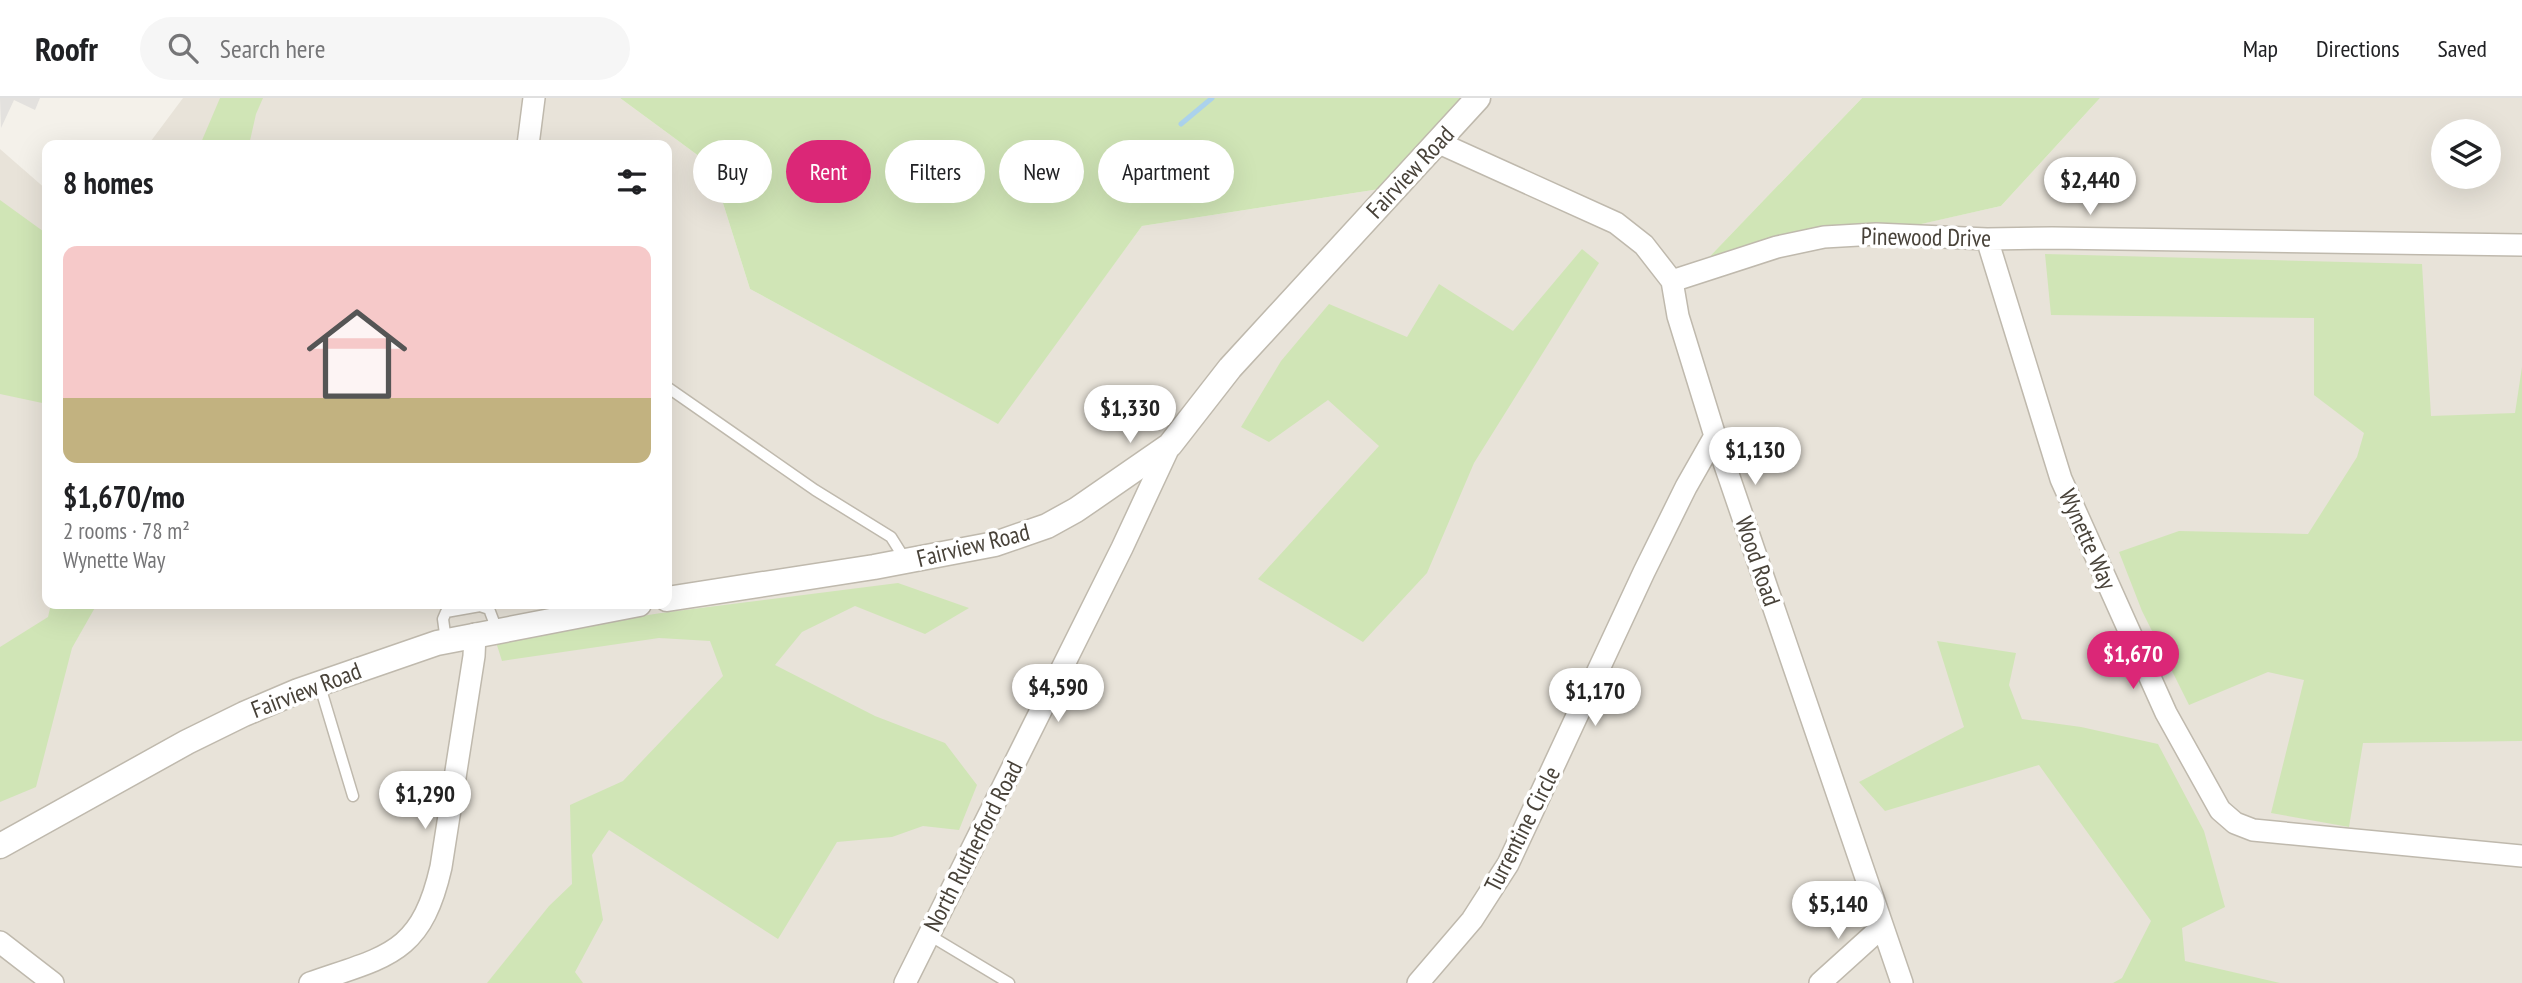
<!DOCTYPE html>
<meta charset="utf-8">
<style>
:root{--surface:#fff;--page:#f6f6f6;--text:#202124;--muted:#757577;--line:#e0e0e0;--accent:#db2777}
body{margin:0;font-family:"PT Sans Narrow",sans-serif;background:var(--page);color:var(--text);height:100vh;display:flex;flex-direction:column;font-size:26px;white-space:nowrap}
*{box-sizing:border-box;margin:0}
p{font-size:23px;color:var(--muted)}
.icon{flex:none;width:38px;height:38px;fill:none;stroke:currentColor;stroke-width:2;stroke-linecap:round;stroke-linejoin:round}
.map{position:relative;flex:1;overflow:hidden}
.drawer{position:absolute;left:42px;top:42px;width:630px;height:469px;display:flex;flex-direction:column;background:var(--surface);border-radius:14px;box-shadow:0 7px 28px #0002}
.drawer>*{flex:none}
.guide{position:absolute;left:693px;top:42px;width:665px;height:63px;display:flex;gap:14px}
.controls{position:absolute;left:2431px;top:21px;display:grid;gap:14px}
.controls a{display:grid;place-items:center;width:70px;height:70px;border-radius:50%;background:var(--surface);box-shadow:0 7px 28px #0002;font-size:35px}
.price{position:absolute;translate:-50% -60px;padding:0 16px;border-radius:24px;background:#fff;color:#222;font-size:23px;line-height:46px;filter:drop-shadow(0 2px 4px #0008)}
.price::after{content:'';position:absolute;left:50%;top:42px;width:21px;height:16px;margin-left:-10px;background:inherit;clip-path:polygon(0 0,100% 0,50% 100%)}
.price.active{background:var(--accent);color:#fff}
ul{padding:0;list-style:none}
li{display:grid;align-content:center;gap:14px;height:371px;padding:0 21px}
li+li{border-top:2px solid var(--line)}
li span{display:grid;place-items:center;height:217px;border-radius:14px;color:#555}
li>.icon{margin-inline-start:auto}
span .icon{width:126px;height:126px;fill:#fffc;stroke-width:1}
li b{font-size:30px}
h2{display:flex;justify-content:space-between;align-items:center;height:84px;padding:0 21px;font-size:30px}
.chip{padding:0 24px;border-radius:32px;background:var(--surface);box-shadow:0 7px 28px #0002;font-size:24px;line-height:63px}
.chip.active{background:var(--accent);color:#fff}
header{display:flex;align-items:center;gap:42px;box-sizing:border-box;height:98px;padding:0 35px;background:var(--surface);border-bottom:2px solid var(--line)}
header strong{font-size:33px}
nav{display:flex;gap:38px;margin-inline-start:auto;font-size:24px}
.search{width:490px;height:63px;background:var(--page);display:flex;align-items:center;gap:18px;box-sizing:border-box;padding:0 24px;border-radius:38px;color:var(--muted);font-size:26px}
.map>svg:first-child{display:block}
.residential{fill:#e8e3d9;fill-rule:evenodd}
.green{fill:#d0e5b6}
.parking{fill:#e3e1de}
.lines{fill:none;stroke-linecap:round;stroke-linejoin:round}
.stream{stroke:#abd2ec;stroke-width:5}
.service-casing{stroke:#bfb9ad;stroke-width:13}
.minor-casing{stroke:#bfb9ad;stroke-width:24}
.tertiary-casing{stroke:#bfb9ad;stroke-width:27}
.service{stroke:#fff;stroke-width:10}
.minor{stroke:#fff;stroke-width:21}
.tertiary{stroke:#fff;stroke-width:24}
.labels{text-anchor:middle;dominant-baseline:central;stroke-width:7;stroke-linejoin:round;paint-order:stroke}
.street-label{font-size:24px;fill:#484239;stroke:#fff}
</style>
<header>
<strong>Roofr</strong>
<div class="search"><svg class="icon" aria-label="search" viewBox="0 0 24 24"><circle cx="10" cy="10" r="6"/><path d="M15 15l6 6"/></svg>Search here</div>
<nav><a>Map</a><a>Directions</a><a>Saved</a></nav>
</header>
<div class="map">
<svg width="2522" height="885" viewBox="0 0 2522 885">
<rect width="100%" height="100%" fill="#f4f1ea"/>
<path class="residential" d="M183 0H620L711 67 750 191 997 325 1142 128 1386 90 1471 0H1862L1692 177 2001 108 2100 0H2522V885H0V51L47 92V506H667V47H148ZM2443 33H2488V79H2443Z"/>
<path class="green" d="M220 0H263L256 16 249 47H200Z
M620 0H1471L1386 90 1142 128 998 326 750 191 711 67Z
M1862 0H2100L2001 108 1691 178Z
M0 102 47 136V306L0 296Z
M1582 151 1599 165 1474 365 1427 475 1363 544 1258 481 1379 348 1328 302 1269 344 1241 329 1281 263 1329 206 1407 239 1439 186 1513 233Z
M2045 156 2422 166 2431 318 2515 315 2522 269V643L2363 645 2349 729 2271 715 2304 582 2268 574 2189 607 2142 513 2119 454 2179 433 2308 436 2357 359 2364 335 2314 297V220L2051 217Z
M898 485 969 510 925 536 855 508 802 534 775 567 875 618 945 645 977 687 959 732 923 728 892 739 837 744 778 841 609 732 592 757 603 822 575 874 583 885H487L549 808 572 786 570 707 623 683 723 578 710 543 659 540 502 563 495 541 661 515Z
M51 506H97L72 550 36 689 0 704V549L48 519Z
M1937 543 2016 555 2009 587 2022 621 2081 629 2158 646 2204 733 2225 809 2182 830 2185 863 2280 885H2113L2122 880 2151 823 2039 667 1885 713 1859 684 1964 629Z"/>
<path class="parking" d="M0 0H40L35 12 14 2 1 30Z"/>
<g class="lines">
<path class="stream" d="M1181 26 1212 0"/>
<defs>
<path id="service" d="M667 289 815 392 891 439 906 463
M446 543 443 521 446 514 480 508 489 511 497 532
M319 585 353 698
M929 837 1009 885"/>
<path id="minor" d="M1437 44 1616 125 1644 147 1672 183 1678 218 1715 338 1902 885
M528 47 534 0
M1987 141 2061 381 2166 615 2220 712 2235 725 2253 732 2522 758
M1672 183 1777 149 1824 139 1876 136 1987 141 2052 140 2522 147
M0 844 53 885
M310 885C387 858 421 857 441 769L474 558 475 536
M905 885 1122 450 1170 347
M1418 885 1472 822 1508 766 1644 474 1686 389 1715 338
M1820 885 1882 829"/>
<path id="tertiary" d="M667 501 874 469 995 446 1047 428 1076 412 1170 347 1230 270 1478 0
M0 748 187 644 244 616 298 593 437 545 639 506"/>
</defs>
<use href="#service" class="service-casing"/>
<use href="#minor" class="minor-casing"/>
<use href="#tertiary" class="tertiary-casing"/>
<use href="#service" class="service"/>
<use href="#minor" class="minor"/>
<use href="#tertiary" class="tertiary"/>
</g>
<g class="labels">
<g class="street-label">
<text transform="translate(1410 74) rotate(-47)">Fairview Road</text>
<text transform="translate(1926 139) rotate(1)">Pinewood Drive</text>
<text transform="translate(2088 441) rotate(66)">Wynette Way</text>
<text transform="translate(973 447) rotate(-14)">Fairview Road</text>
<text transform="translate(1758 463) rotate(71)">Wood Road</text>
<text transform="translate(306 592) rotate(-21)">Fairview Road</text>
<text transform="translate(1522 731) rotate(-63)">Turrentine Circle</text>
<text transform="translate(973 748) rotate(-63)">North Rutherford Road</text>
</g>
</g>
</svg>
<div class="controls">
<a><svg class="icon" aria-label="layers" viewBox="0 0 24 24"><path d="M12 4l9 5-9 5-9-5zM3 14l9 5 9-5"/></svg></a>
</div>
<b class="price" style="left:2090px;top:119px">$2,440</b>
<b class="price" style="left:1130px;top:347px">$1,330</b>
<b class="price" style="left:1755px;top:389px">$1,130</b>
<b class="price active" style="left:2133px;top:593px">$1,670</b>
<b class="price" style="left:1058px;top:626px">$4,590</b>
<b class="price" style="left:1595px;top:630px">$1,170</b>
<b class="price" style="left:425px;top:733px">$1,290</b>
<b class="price" style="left:1838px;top:843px">$5,140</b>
<div class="guide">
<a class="chip">Buy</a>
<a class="chip active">Rent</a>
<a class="chip">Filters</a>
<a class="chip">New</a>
<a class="chip">Apartment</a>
</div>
<section class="drawer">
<h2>8 homes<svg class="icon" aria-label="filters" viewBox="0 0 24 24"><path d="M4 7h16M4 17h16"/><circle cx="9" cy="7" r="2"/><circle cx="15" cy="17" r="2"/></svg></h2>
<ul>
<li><span style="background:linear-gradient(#f6c9c9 70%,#c2b280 0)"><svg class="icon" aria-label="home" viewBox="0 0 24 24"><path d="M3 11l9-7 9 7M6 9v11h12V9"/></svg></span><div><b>$1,670/mo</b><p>2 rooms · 78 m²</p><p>Wynette Way</p></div></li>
</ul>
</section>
</div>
